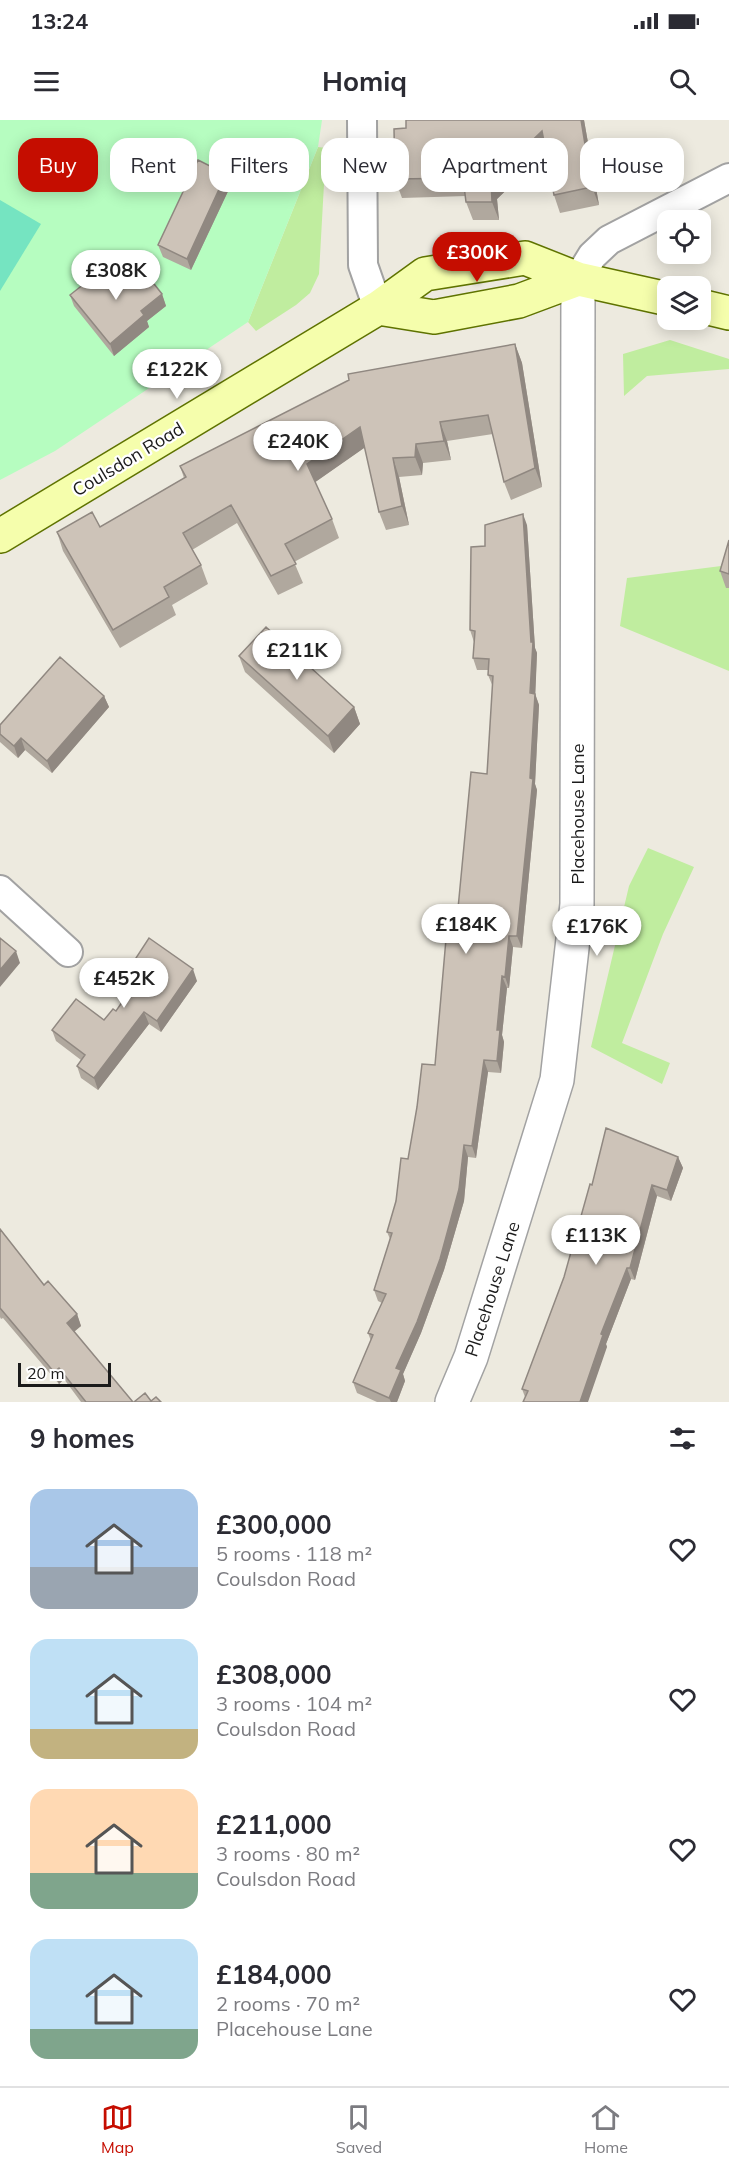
<!DOCTYPE html>
<meta charset="utf-8">
<style>
:root{--surface:#fff;--page:#f2f2f3;--text:#2b2b33;--muted:#7c7c81;--line:#e1e1e2;--accent:#c50d00}
body{margin:0;font-family:Mulish,sans-serif;background:var(--page);color:var(--text);height:100vh;display:flex;flex-direction:column;font-size:22px;white-space:nowrap}
*{box-sizing:border-box;margin:0}
p{font-size:20px;color:var(--muted)}
.icon{flex:none;width:33px;height:33px;fill:none;stroke:currentColor;stroke-width:2;stroke-linecap:round;stroke-linejoin:round}
.map{position:relative;height:1282px;overflow:hidden}
.details{display:flex;flex-direction:column;background:var(--surface);flex:1}
.details>*{flex:none}
.hud{position:absolute;left:18px;top:18px;width:693px;height:54px;display:flex;gap:12px}
.buttons{position:absolute;left:657px;top:90px;display:grid;gap:12px}
.buttons a{display:grid;place-items:center;width:54px;height:54px;border-radius:12px;background:var(--surface);box-shadow:0 3px 15px #0003;font-size:30px}
.scale{position:absolute;left:18px;bottom:15px;width:93px;box-sizing:border-box;padding-left:6px;border:3px solid #1b1b1b;border-top:0;font-size:16px;line-height:21px;white-space:nowrap;color:#1b1b1b;-webkit-text-stroke:4px #fff;paint-order:stroke}
.price{position:absolute;translate:-50% -51px;padding:0 14px;border-radius:21px;background:#fff;color:#222;font-size:20px;line-height:39px;filter:drop-shadow(0 2px 3px #0008)}
.price::after{content:'';position:absolute;left:50%;top:36px;width:18px;height:14px;margin-left:-9px;background:inherit;clip-path:polygon(0 0,100% 0,50% 100%)}
.price.current{background:var(--accent);color:#fff}
ul{padding:0;list-style:none}
li{display:flex;align-items:center;gap:18px;height:150px;padding:0 30px}
li span{display:grid;place-items:center;flex:none;width:168px;height:120px;border-radius:18px;color:#555}
li>.icon{margin-inline-start:auto}
span .icon{width:72px;height:72px;fill:#fffc;stroke-width:1}
li b{font-size:26px}
h2{display:flex;justify-content:space-between;align-items:center;height:72px;padding:0 30px;font-size:26px}
.chip{padding:0 21px;border-radius:18px;background:var(--surface);box-shadow:0 3px 15px #0003;font-size:21px;line-height:54px}
.chip.current{background:var(--accent);color:#fff}
.status{display:flex;justify-content:space-between;align-items:center;height:42px;padding:0 30px;background:var(--surface);direction:ltr}
.status svg{height:16px;fill:currentColor}
header{display:flex;justify-content:space-between;align-items:center;height:78px;padding:0 30px;background:var(--surface);font-size:27px;font-weight:700}
.tabs{display:flex;justify-content:space-around;align-items:center;height:84px;border-top:2px solid var(--line);background:var(--surface);font-size:16px;color:var(--muted)}
.tabs a{display:grid;justify-items:center;gap:3px}
.tabs .current{color:var(--accent)}
.map>svg:first-child{display:block}
.grass{fill:#c0ed9f}
.park{fill:#b6fdc0}
.pitch{fill:#75e4c1}
.lines{fill:none;stroke-linecap:round;stroke-linejoin:round}
.minor-casing{stroke:#a2a2a2;stroke-width:32}
.tertiary-casing{stroke:#a2a2a2;stroke-width:36}
.secondary-casing{stroke:#5f7300;stroke-width:36}
.minor{stroke:#fff;stroke-width:28}
.tertiary{stroke:#fff;stroke-width:33}
.secondary{stroke:#f5feac;stroke-width:33}
.wall{fill:#b0a89e}
.shaded-wall{fill:#908881}
.building{fill:#cdc3b8;stroke:#908881;stroke-width:1.5}
.labels{text-anchor:middle;dominant-baseline:central;stroke-width:4.5;stroke-linejoin:round;paint-order:stroke}
.street-label{font-size:18px;fill:#1b1b1b;stroke:#fff}
</style>
<div class="status"><b>13:24</b><svg viewBox="0 0 49 12"><path d="M0 12V9h3v3zM5 12V6h3v6zM10 12V3h3v9zM15 12V0h3v12zM26 1h20v11H26zM47 4h2v5h-2z"/></svg></div>
<header><svg class="icon" aria-label="menu" viewBox="0 0 24 24"><path d="M4 6h16M4 12h16M4 18h16"/></svg>Homiq<svg class="icon" aria-label="search" viewBox="0 0 24 24"><circle cx="10" cy="10" r="6"/><path d="M15 15l6 6"/></svg></header>
<div class="map">
<svg width="729" height="1282" viewBox="0 0 729 1282">
<rect width="100%" height="100%" fill="#edeadf"/>
<path class="grass" d="M318 27 326 28 319 154 310 173 296 185 256 211 248 202Z
M670 220 729 239V249L647 256 624 276 623 234Z
M729 445 726 467 729 468V551L620 506 627 458Z
M648 728 694 747 663 814 622 923 670 943 662 964 591 927 629 766Z"/>
<path class="park" d="M0 0H322L318 27 248 202 55 331 0 360Z"/>
<path class="pitch" d="M0 80 41 104 0 171Z"/>
<g class="lines">
<defs>
<path id="minor" d="M362 0 363 145 378 188
M578 159 592 136 609 120 729 58
M0 770 68 832"/>
<path id="tertiary" d="M452 1282 471 1237 557 960 577 784 578 159"/>
<path id="secondary" d="M700 186 729 193
M378 188 434 197 519 181 578 159
M0 416 378 188 425 154 525 138 578 159 668 179"/>
</defs>
<use href="#minor" class="minor-casing"/>
<use href="#tertiary" class="tertiary-casing"/>
<use href="#secondary" class="secondary-casing"/>
<use href="#minor" class="minor"/>
<use href="#tertiary" class="tertiary"/>
<use href="#secondary" class="secondary"/>
</g>
<path class="wall" d="M406 0H584L599 85 560 93 554 75 546 32 497 79 499 100H473L466 82V76L402 78 395 59 406 8Z
M231 65 191 150 163 137 158 125Z
M116 163 162 174 166 186 147 201 149 207 114 236 74 186 70 175Z
M515 224 522 243 542 367 511 380 504 362 493 314 447 321 451 340 423 343 422 355 399 357 409 405 386 410 379 392 365 327 315 362 332 399 339 418 294 442 303 463 278 475 237 403 192 430 201 445 208 464 172 485 176 495 120 528 63 431 57 412 100 407 184 358 180 346Z
M527 405 535 528 537 533 535 573 539 585 535 664 537 670 522 828 513 827 509 868H507L502 915 504 922 501 953 488 952 476 1038 468 1037 464 1081 444 1150 421 1213 403 1254 405 1261 397 1282H377L357 1273 353 1262 371 1221 368 1213 382 1183 378 1181 374 1170 390 1119 387 1112 435 945 455 820 487 654 493 567 488 555V550H477L473 538 474 522 470 510 485 426Z
M729 420V468H726L720 451Z
M239 536 354 587 360 604 334 633 245 552Z
M104 576 109 587 52 653 25 630 18 638 0 622V605Z
M134 841 197 861 161 912 149 904 98 970 81 958 77 946 81 940 56 921 52 910 104 900 116 891 141 855 138 852Z
M678 1037 683 1048 671 1081 657 1076 635 1160 631 1159 606 1224 607 1227 525 1277 522 1269 564 1157 592 1065Z
M0 1109 44 1165 77 1194 81 1206 74 1212 133 1282H81L64 1259 59 1264 3 1198 1 1199 0 1197Z"/>
<path class="shaded-wall" d="M581 0H584L599 85 592 67Z
M542 11 548 30 497 79 499 100 492 82 491 60Z
M226 54 231 65 191 150 187 139Z
M162 174 166 186 147 201 149 207 114 236 110 224 141 191Z
M515 224 522 243 542 367 535 348Z
M440 302 447 321 451 340 444 321Z
M360 307 367 326 314 363 307 344Z
M416 324 423 343 422 355 415 337Z
M393 338 399 357 409 405 402 386Z
M523 394 527 405 535 528 537 533 535 583V574L539 585 535 664 537 670 522 828 517 816 530 658 531 522Z
M104 576 109 587 52 653 47 641Z
M354 587 360 604 334 633 328 616Z
M21 618 25 630 18 638 14 626Z
M509 816 513 827 509 868 505 857Z
M16 831 20 843 0 867V850Z
M193 849 197 861 161 912 157 901Z
M502 856 507 868 502 915 504 922 501 953 497 941V910Z
M144 892 149 904 98 970 94 958Z
M484 940 488 952 476 1038 472 1026Z
M464 1025 468 1037 464 1081 444 1150 421 1213 403 1254 405 1261 397 1282H391L389 1278 396 1248Z
M678 1037 683 1048 671 1081 667 1070Z
M652 1065 657 1076 635 1160 630 1148Z
M627 1148 631 1159 606 1224 607 1227 588 1282H580L601 1214Z
M77 1194 81 1206 71 1214 67 1203Z
M59 1248 64 1259 59 1264 54 1252Z"/>
<path class="building" d="M406 0H581L592 67 554 75 542 11 491 60 492 82H466L463 58 395 59 394 9 406 8Z
M198 40 226 54 187 139 158 125Z
M139 145 162 174 141 191 144 195 110 224 70 175 104 148 116 163Z
M515 224 535 348 504 362 488 295 440 302 444 321 416 324 415 337 393 338 402 386 379 392 360 307 307 344 332 399 285 424 296 444 271 456 231 385 183 413 201 445 164 467 169 477 113 510 57 412 92 392 100 407 186 357 180 346 349 260 348 254Z
M523 394 531 522H533L530 573 535 574 530 658 533 659 517 816H509L505 857 502 856 497 910H500L497 941 484 940 472 1026 464 1025 459 1069 440 1139 417 1202 396 1248 401 1250 389 1278 353 1262 373 1215 368 1213 386 1174 374 1170 392 1113 387 1112 396 1081 401 1038 408 1039 417 987 422 944 435 945 446 819 455 820 471 652 487 654 493 556 488 555 489 539 473 538 475 511 470 510 471 427 485 426V405Z
M729 420V454L720 451Z
M266 507 354 587 328 616 239 536Z
M60 537 104 576 47 641 21 618 14 626 0 614V605Z
M0 818 16 831 0 850Z
M149 818 193 849 157 901 144 892 94 958 77 946 85 935 52 910 76 879 104 900 113 889 116 891 145 849 134 841Z
M606 1008 678 1037 667 1070 652 1065 630 1148H627L601 1214 603 1215 580 1282H523L528 1271 522 1269 564 1157 590 1064 592 1065Z
M0 1109 44 1165 48 1161 77 1194 67 1203 133 1282H86L59 1248 54 1252 0 1188Z
M145 1273 151 1281 156 1277 161 1282H134Z"/>
<g class="labels">
<g class="street-label">
<text transform="translate(128 339) rotate(-31)">Coulsdon Road</text>
<text transform="translate(577 694) rotate(-90)">Placehouse Lane</text>
<text transform="translate(492 1169) rotate(-72)">Placehouse Lane</text>
</g>
</g>
</svg>
<div class="buttons">
<a><svg class="icon" aria-label="locate" viewBox="0 0 24 24"><circle cx="12" cy="12" r="6"/><path d="M12 2v4M12 18v4M2 12h4M18 12h4"/></svg></a>
<a><svg class="icon" aria-label="layers" viewBox="0 0 24 24"><path d="M12 4l9 5-9 5-9-5zM3 14l9 5 9-5"/></svg></a>
</div>
<div class="scale">20 m</div>
<b class="price current" style="left:477px;top:163px">£300K</b>
<b class="price" style="left:116px;top:181px">£308K</b>
<b class="price" style="left:177px;top:280px">£122K</b>
<b class="price" style="left:298px;top:352px">£240K</b>
<b class="price" style="left:297px;top:561px">£211K</b>
<b class="price" style="left:466px;top:835px">£184K</b>
<b class="price" style="left:597px;top:837px">£176K</b>
<b class="price" style="left:124px;top:889px">£452K</b>
<b class="price" style="left:596px;top:1146px">£113K</b>
<div class="hud">
<a class="chip current">Buy</a>
<a class="chip">Rent</a>
<a class="chip">Filters</a>
<a class="chip">New</a>
<a class="chip">Apartment</a>
<a class="chip">House</a>
</div>
</div>
<section class="details">
<h2>9 homes<svg class="icon" aria-label="filters" viewBox="0 0 24 24"><path d="M4 7h16M4 17h16"/><circle cx="9" cy="7" r="2"/><circle cx="15" cy="17" r="2"/></svg></h2>
<ul>
<li><span style="background:linear-gradient(#a9c7e8 65%,#9aa5b1 0)"><svg class="icon" aria-label="home" viewBox="0 0 24 24"><path d="M3 11l9-7 9 7M6 9v11h12V9"/></svg></span><div><b>£300,000</b><p>5 rooms · 118 m²</p><p>Coulsdon Road</p></div><svg class="icon" aria-label="heart" viewBox="0 0 24 24"><path d="M12 20l-8-8c-3-5 5-10 8-4 3-6 11-1 8 4z"/></svg></li>
<li><span style="background:linear-gradient(#bfe0f5 75%,#c2b280 0)"><svg class="icon" aria-label="home" viewBox="0 0 24 24"><path d="M3 11l9-7 9 7M6 9v11h12V9"/></svg></span><div><b>£308,000</b><p>3 rooms · 104 m²</p><p>Coulsdon Road</p></div><svg class="icon" aria-label="heart" viewBox="0 0 24 24"><path d="M12 20l-8-8c-3-5 5-10 8-4 3-6 11-1 8 4z"/></svg></li>
<li><span style="background:linear-gradient(#ffd9b3 70%,#7fa58c 0)"><svg class="icon" aria-label="home" viewBox="0 0 24 24"><path d="M3 11l9-7 9 7M6 9v11h12V9"/></svg></span><div><b>£211,000</b><p>3 rooms · 80 m²</p><p>Coulsdon Road</p></div><svg class="icon" aria-label="heart" viewBox="0 0 24 24"><path d="M12 20l-8-8c-3-5 5-10 8-4 3-6 11-1 8 4z"/></svg></li>
<li><span style="background:linear-gradient(#bfe0f5 75%,#7fa58c 0)"><svg class="icon" aria-label="home" viewBox="0 0 24 24"><path d="M3 11l9-7 9 7M6 9v11h12V9"/></svg></span><div><b>£184,000</b><p>2 rooms · 70 m²</p><p>Placehouse Lane</p></div><svg class="icon" aria-label="heart" viewBox="0 0 24 24"><path d="M12 20l-8-8c-3-5 5-10 8-4 3-6 11-1 8 4z"/></svg></li>
</ul>
</section>
<nav class="tabs">
<a class="current"><svg class="icon" aria-label="map" viewBox="0 0 24 24"><path d="M3 6l6-2 6 2 6-2v14l-6 2-6-2-6 2zM9 4v14M15 6v14"/></svg>Map</a>
<a><svg class="icon" aria-label="saved" viewBox="0 0 24 24"><path d="M7 4h10v16l-5-4-5 4z"/></svg>Saved</a>
<a><svg class="icon" aria-label="home" viewBox="0 0 24 24"><path d="M3 11l9-7 9 7M6 9v11h12V9"/></svg>Home</a>
</nav>
